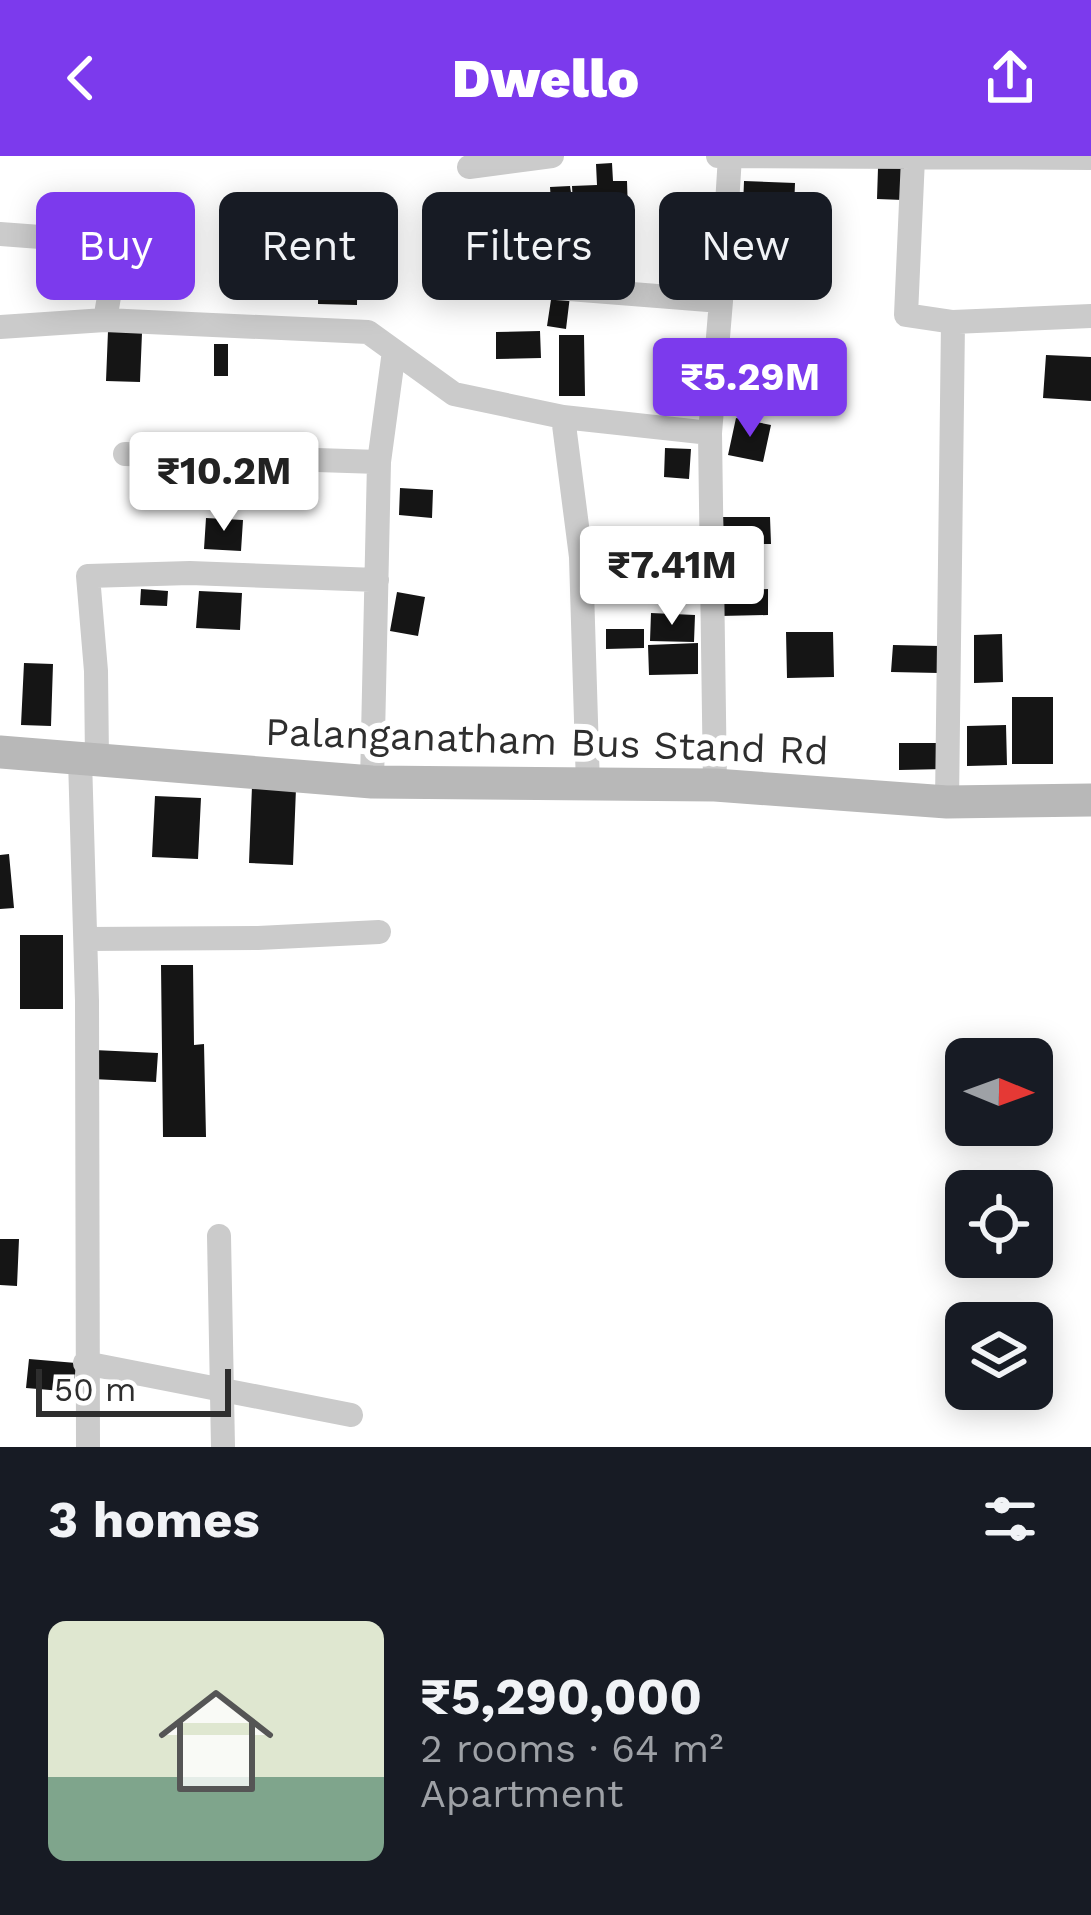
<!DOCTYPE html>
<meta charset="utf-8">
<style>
:root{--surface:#171b24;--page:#20242c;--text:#f1f3f6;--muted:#9ea1a6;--accent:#7c3aed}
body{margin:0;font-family:"Work Sans",sans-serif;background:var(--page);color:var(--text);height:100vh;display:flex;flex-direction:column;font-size:45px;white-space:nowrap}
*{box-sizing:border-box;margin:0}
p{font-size:39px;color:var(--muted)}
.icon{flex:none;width:66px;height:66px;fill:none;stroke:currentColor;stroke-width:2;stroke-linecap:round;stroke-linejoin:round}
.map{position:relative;height:1291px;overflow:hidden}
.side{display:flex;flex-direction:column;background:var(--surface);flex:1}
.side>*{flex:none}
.hud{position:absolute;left:36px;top:36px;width:1020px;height:108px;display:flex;gap:24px}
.needle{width:78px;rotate:91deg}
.buttons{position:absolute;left:945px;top:882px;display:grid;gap:24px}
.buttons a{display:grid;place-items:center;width:108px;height:108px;border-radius:18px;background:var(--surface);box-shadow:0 6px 30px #0003;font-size:60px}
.scale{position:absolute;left:36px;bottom:30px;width:195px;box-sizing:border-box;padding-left:12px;border:6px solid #2e2e2e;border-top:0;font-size:33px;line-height:42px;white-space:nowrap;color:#2e2e2e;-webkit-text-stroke:9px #fff;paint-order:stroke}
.price{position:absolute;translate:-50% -102px;padding:0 27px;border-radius:12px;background:#fff;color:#222;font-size:39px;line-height:78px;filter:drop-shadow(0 3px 6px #0008)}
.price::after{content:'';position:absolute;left:50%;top:72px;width:36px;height:27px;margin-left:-18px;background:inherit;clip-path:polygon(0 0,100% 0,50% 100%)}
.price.on{background:var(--accent);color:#fff}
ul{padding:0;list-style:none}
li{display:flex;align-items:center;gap:36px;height:300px;padding:0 48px}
li span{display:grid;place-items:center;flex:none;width:336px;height:240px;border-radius:18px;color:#555}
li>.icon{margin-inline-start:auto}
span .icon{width:144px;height:144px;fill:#fffc;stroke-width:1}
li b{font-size:51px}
h2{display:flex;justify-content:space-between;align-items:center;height:144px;padding:0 48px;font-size:51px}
.tag{padding:0 42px;border-radius:18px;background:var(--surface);box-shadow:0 6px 30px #0003;font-size:42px;line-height:108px}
.tag.on{background:var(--accent);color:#fff}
header{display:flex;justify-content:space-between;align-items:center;height:156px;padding:0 48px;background:var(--accent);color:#fff;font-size:54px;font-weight:800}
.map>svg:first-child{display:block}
.building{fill:#151515}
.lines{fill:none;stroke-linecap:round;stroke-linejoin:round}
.street{stroke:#cbcbcb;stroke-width:24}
.secondary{stroke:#b8b8b8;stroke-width:33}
.labels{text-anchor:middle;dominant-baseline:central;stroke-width:12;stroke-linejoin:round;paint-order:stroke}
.street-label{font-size:39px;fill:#2e2e2e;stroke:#fff}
</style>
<header><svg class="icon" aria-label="back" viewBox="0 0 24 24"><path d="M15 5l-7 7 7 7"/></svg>Dwello<svg class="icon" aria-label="share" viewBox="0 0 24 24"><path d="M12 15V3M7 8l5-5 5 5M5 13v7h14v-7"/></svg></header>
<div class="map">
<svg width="1091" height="1291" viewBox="0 0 1091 1291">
<rect width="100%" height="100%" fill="#fff"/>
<path class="building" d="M612 7 613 25H627L628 57 552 60 550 31 570 30 573 49 572 30 597 29 596 8Z
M878 12H904L903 44 877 43Z
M744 25 795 27 794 54 743 51Z
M605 60 633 62 631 116 602 115Z
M599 63 600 103 551 104V64Z
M516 64H537L538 103H517Z
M319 91 358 92 357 149 318 148Z
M552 137 570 140 566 173 547 170Z
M108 175 142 177 140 226 106 225Z
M540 175 541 202 496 203V176Z
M559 179H584L585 240H559Z
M214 188H228V220H214Z
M789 195 790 232H744L743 196Z
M1046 199 1091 201V245L1043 242Z
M736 262 771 269 763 306 728 299Z
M665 292 691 293 689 323 664 321Z
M400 332 433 334 432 362 399 359Z
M723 361H770L771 388H751L752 419 724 420Z
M206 362 243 364 241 395 204 393Z
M141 433 168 435 167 450 140 449Z
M768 433V459L720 460V434Z
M199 435 242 437 240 474 196 472Z
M397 436 425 441 418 480 390 475Z
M651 457 695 459 694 486 650 485Z
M606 473H644V492L606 493Z
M786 476H833L834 521 787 522Z
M1002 478 1003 526 974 527V479Z
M698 487V518L649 519 648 489Z
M893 489 940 490 939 517 891 516Z
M24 507 53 508 51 570 21 569Z
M1012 541H1053V608H1012Z
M1006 569 1007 609 967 610V570Z
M899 587H945V613L899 614Z
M252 630 296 632 293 709 249 707Z
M155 640 201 642 198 703 152 701Z
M9 698 14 752 0 753V699Z
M20 779H63V853H20Z
M161 809H193L194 889 204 888 206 981H163Z
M94 894 158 897 156 926 92 923Z
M0 1083H19L17 1130 0 1129Z
M29 1203 76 1207 74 1236 26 1232Z"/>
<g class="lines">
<path class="street" d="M718 0 1091 2
M913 2 906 159 953 166
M469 11 552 0
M0 78 67 83 83 94 104 117 110 135 105 164
M480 126 721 145 710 277 715 629
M721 145 730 0
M0 171 105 164 368 176 454 238 563 261 581 401 588 630
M563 261 710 277
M125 298 379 306 372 626
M379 306 394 195
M80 603 87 845 88 1291
M97 604 96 515 88 420 190 417 377 424
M947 646 953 166 1091 160
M86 783 258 782 379 776
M219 1080 223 1291
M85 1207 351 1259"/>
<path class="secondary" d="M0 596 372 626 715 629 947 646 1091 644"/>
</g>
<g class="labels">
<g class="street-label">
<text transform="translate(547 585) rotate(2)">Palanganatham Bus Stand Rd</text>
</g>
</g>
</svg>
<div class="buttons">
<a><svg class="needle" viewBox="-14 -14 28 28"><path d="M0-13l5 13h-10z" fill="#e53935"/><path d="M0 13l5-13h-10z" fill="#9ea1a6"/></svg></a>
<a><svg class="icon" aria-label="locate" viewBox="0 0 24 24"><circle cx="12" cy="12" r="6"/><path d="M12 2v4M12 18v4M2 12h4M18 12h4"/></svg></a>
<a><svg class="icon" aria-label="layers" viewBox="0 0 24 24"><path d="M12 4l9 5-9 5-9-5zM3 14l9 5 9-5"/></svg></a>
</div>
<div class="scale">50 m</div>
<b class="price on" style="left:750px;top:284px">₹5.29M</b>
<b class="price" style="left:224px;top:378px">₹10.2M</b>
<b class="price" style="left:672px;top:472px">₹7.41M</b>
<div class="hud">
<a class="tag on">Buy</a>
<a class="tag">Rent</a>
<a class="tag">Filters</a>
<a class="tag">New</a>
</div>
</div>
<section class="side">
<h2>3 homes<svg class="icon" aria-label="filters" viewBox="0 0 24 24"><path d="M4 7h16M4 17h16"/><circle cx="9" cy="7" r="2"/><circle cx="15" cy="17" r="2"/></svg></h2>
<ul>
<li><span style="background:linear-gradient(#dfe7d0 65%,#7fa58c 0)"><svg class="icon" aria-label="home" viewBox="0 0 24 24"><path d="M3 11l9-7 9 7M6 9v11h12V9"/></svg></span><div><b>₹5,290,000</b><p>2 rooms · 64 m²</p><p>Apartment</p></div></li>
</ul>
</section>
